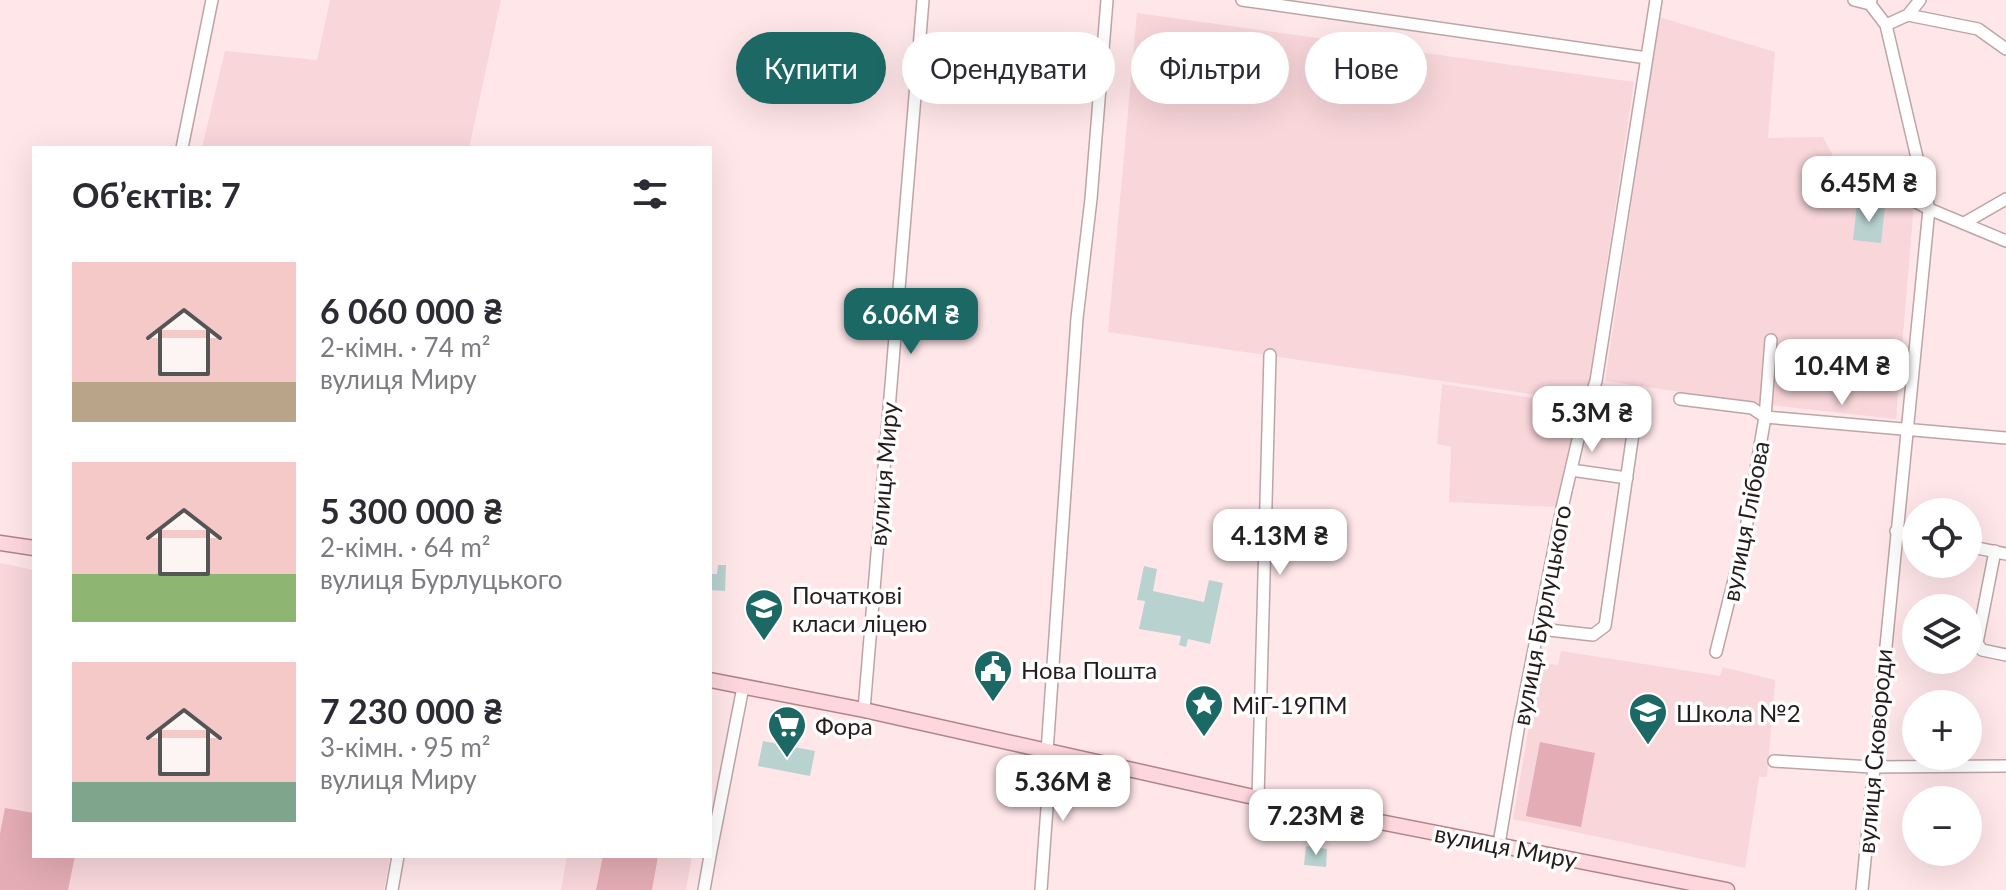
<!DOCTYPE html>
<html lang="uk">
<meta charset="utf-8">
<style>
:root{--surface:#fff;--page:#f2f2f3;--text:#2b2b33;--muted:#7c7c81;--accent:#1c6864}
body{margin:0;font-family:Lato,sans-serif;background:var(--page);color:var(--text);height:100vh;display:flex;flex-direction:column;font-size:30px;white-space:nowrap}
*{box-sizing:border-box;margin:0}
p{font-size:26px;color:var(--muted)}
.icon{flex:none;width:44px;height:44px;fill:none;stroke:currentColor;stroke-width:2;stroke-linecap:round;stroke-linejoin:round}
.map{position:relative;flex:1;overflow:hidden}
.details{position:absolute;left:32px;top:146px;width:680px;height:712px;display:flex;flex-direction:column;background:var(--surface);border-radius:0px;box-shadow:0 8px 32px #0002}
.details>*{flex:none}
.top-card{position:absolute;left:736px;top:32px;width:760px;height:72px;display:flex;gap:16px}
.controls{position:absolute;left:1902px;top:498px;display:grid;gap:16px}
.controls a{display:grid;place-items:center;width:80px;height:80px;border-radius:50%;background:var(--surface);box-shadow:0 8px 32px #0002;font-size:40px}
.price{position:absolute;translate:-50% -68px;padding:0 18px;border-radius:16px;background:#fff;color:#222;font-size:26px;line-height:52px;filter:drop-shadow(0 2px 4px #0008)}
.price::after{content:'';position:absolute;left:50%;top:48px;width:24px;height:18px;margin-left:-12px;background:inherit;clip-path:polygon(0 0,100% 0,50% 100%)}
.price.active{background:var(--accent);color:#fff}
ul{padding:0;list-style:none}
li{display:flex;align-items:center;gap:24px;height:200px;padding:0 40px}
li span{display:grid;place-items:center;flex:none;width:224px;height:160px;border-radius:0px;color:#555}
li>.icon{margin-inline-start:auto}
span .icon{width:96px;height:96px;fill:#fffc;stroke-width:1}
li b{font-size:34px}
h2{display:flex;justify-content:space-between;align-items:center;height:96px;padding:0 40px;font-size:34px}
.pill{padding:0 28px;border-radius:36px;background:var(--surface);box-shadow:0 8px 32px #0002;font-size:28px;line-height:72px}
.pill.active{background:var(--accent);color:#fff}
.map>svg:first-child{display:block}
.built{fill:#f8d6da}
.green{fill:#e4acb4}
.building{fill:#b8d2d0}
.lines{fill:none;stroke-linecap:round;stroke-linejoin:round}
.minor-casing{stroke:#bca4a7;stroke-width:14}
.major-casing{stroke:#b1848a;stroke-width:17}
.minor{stroke:#fff;stroke-width:11}
.major{stroke:#fdd7dc;stroke-width:14}
.labels{text-anchor:middle;dominant-baseline:central;stroke-width:7;stroke-linejoin:round;paint-order:stroke}
.street-label{font-size:24px;fill:#251c1d;stroke:#fff}
.poi-label{font-size:24px;fill:#251c1d;stroke:#fff;text-anchor:start}
</style>
<div class="map">
<svg width="2006" height="890" viewBox="0 0 2006 890">
<rect width="100%" height="100%" fill="#ffe6e9"/>
<path class="built" d="M330 0H501L469 148H202L225 51 317 60Z
M1137 13 1634 82 1586 402 1108 332Z
M1659 17 1775 52 1768 138 1823 137 1841 171 1914 203 1896 419 1779 406 1605 381Z
M1442 384 1577 405 1560 507 1449 502 1451 447 1437 444Z
M0 563 34 570V856H390L384 890H0Z
M1561 651 1720 676 1723 667 1775 680 1767 777H1759L1745 868 1513 819 1540 663 1558 665Z
M567 856H692L686 890H561Z"/>
<path class="green" d="M1540 742 1595 753 1581 827 1526 816Z
M5 808 34 813V856H75L68 890H0V834Z
M603 856H658L652 890H596Z"/>
<path class="building" d="M1857 204 1885 207 1881 243 1853 240Z
M718 565H726L725 591 710 590V574H717Z
M1144 566 1157 569 1153 591 1204 602 1209 580 1223 583 1210 644 1188 639 1186 647 1179 645 1181 636 1139 629 1145 601 1137 600Z
M763 741 815 751 810 776 758 766Z
M1306 846 1327 849 1326 867 1304 865Z"/>
<g class="lines">
<defs>
<path id="minor" d="M1242 0 1647 58
M1854 0 1870 4
M1908 15 1978 29 2006 49
M1886 25 1908 15 1920 0
M182 148 212 0
M1850 166 1929 209 2006 241
M1966 222 2006 199
M1680 399 1752 408 1765 417 2006 438
M1571 470 1627 478
M1896 531 1916 535
M1968 546 2006 554
M1995 551 1977 643 1982 650 2006 655
M1540 629 1593 635 1605 626 1637 406
M1716 652 1744 540 1765 417 1771 340
M864 710 923 0
M1047 752 1077 318 1091 199 1107 0
M1774 761 1871 767 2006 766
M1258 798 1270 355
M1499 844 1518 730 1562 508 1580 431 1596 381 1656 0
M710 856 743 687
M392 890 398 856
M704 890 710 856
M1041 890 1051 753
M1862 890 1929 209 1886 25 1870 4 1871 0"/>
<path id="major" d="M0 543 34 548
M710 680 864 710 1258 798 1727 890"/>
</defs>
<use href="#minor" class="minor-casing"/>
<use href="#major" class="major-casing"/>
<use href="#minor" class="minor"/>
<use href="#major" class="major"/>
</g>
<defs>
<symbol id="school-pin" viewBox="-11 -11 22 30"><path d="M0 17L-7.5 6A9.5 9.5 0 1 1 7.5 6Z" fill="#1c6864" stroke="#fff"/><path d="M0-5L7-2L0 1L-7-2ZM-4 1L0 2.5L4 1V4Q0 6-4 4Z" fill="#fff"/></symbol>
<symbol id="civic-pin" viewBox="-11 -11 22 30"><path d="M0 17L-7.5 6A9.5 9.5 0 1 1 7.5 6Z" fill="#1c6864" stroke="#fff"/><path d="M-.6-6.5H3V-4.5H.6V-3L4-1V1h2V6H-6V1h2V-1L-.6-3ZM-1.2 2.5V6h2.4V2.5Z" fill="#fff"/></symbol>
<symbol id="sight-pin" viewBox="-11 -11 22 30"><path d="M0 17L-7.5 6A9.5 9.5 0 1 1 7.5 6Z" fill="#1c6864" stroke="#fff"/><path d="M0-6L1.8-2.2L6-1.7L2.9 1.2L3.7 5.4L0 3.3L-3.7 5.4L-2.9 1.2L-6-1.7L-1.8-2.2Z" fill="#fff"/></symbol>
<symbol id="supermarket-pin" viewBox="-11 -11 22 30"><path d="M0 17L-7.5 6A9.5 9.5 0 1 1 7.5 6Z" fill="#1c6864" stroke="#fff"/><path d="M-6-5.5h2.5l.6 2H6L4.5 2H-2.5L-4.4-4H-6ZM-1.5 3.2a1.3 1.3 0 1 0 .1 0ZM3 3.2a1.3 1.3 0 1 0 .1 0Z" fill="#fff"/></symbol>
</defs>
<g fill-rule="evenodd">
<use href="#school-pin" x="742" y="586" width="44" height="60"/>
<use href="#civic-pin" x="971" y="647" width="44" height="60"/>
<use href="#sight-pin" x="1182" y="682" width="44" height="60"/>
<use href="#school-pin" x="1626" y="690" width="44" height="60"/>
<use href="#supermarket-pin" x="765" y="703" width="44" height="60"/>
</g>
<g class="labels">
<g class="street-label">
<text transform="translate(883 474) rotate(-85)">вулиця Миру</text>
<text transform="translate(1745 521) rotate(-79)">вулиця Глібова</text>
<text transform="translate(1541 615) rotate(-79)">вулиця Бурлуцького</text>
<text transform="translate(1874 751) rotate(-85)">вулиця Сковороди</text>
<text transform="translate(1506 846) rotate(11)">вулиця Миру</text>
</g>
<g class="poi-label">
<text x="792" y="594">Початкові<tspan x="792" dy="28">класи ліцею</tspan></text>
<text x="1021" y="669">Нова Пошта</text>
<text x="1232" y="704">МіГ-19ПМ</text>
<text x="1676" y="712">Школа №2</text>
<text x="815" y="725">Фора</text>
</g>
</g>
</svg>
<div class="controls">
<a><svg class="icon" aria-label="locate" viewBox="0 0 24 24"><circle cx="12" cy="12" r="6"/><path d="M12 2v4M12 18v4M2 12h4M18 12h4"/></svg></a>
<a><svg class="icon" aria-label="layers" viewBox="0 0 24 24"><path d="M12 4l9 5-9 5-9-5zM3 14l9 5 9-5"/></svg></a>
<a>+</a>
<a>−</a>
</div>
<b class="price" style="left:1869px;top:224px">6.45M ₴</b>
<b class="price active" style="left:911px;top:356px">6.06M ₴</b>
<b class="price" style="left:1842px;top:407px">10.4M ₴</b>
<b class="price" style="left:1592px;top:454px">5.3M ₴</b>
<b class="price" style="left:1280px;top:577px">4.13M ₴</b>
<b class="price" style="left:1063px;top:823px">5.36M ₴</b>
<b class="price" style="left:1316px;top:857px">7.23M ₴</b>
<div class="top-card">
<a class="pill active">Купити</a>
<a class="pill">Орендувати</a>
<a class="pill">Фільтри</a>
<a class="pill">Нове</a>
</div>
<section class="details">
<h2>Об’єктів: 7<svg class="icon" aria-label="filters" viewBox="0 0 24 24"><path d="M4 7h16M4 17h16"/><circle cx="9" cy="7" r="2"/><circle cx="15" cy="17" r="2"/></svg></h2>
<ul>
<li><span style="background:linear-gradient(#f6c9c9 75%,#b9a48a 0)"><svg class="icon" aria-label="home" viewBox="0 0 24 24"><path d="M3 11l9-7 9 7M6 9v11h12V9"/></svg></span><div><b>6 060 000 ₴</b><p>2-кімн. · 74 m²</p><p>вулиця Миру</p></div></li>
<li><span style="background:linear-gradient(#f6c9c9 70%,#8fb573 0)"><svg class="icon" aria-label="home" viewBox="0 0 24 24"><path d="M3 11l9-7 9 7M6 9v11h12V9"/></svg></span><div><b>5 300 000 ₴</b><p>2-кімн. · 64 m²</p><p>вулиця Бурлуцького</p></div></li>
<li><span style="background:linear-gradient(#f6c9c9 75%,#7fa58c 0)"><svg class="icon" aria-label="home" viewBox="0 0 24 24"><path d="M3 11l9-7 9 7M6 9v11h12V9"/></svg></span><div><b>7 230 000 ₴</b><p>3-кімн. · 95 m²</p><p>вулиця Миру</p></div></li>
</ul>
</section>
</div>
